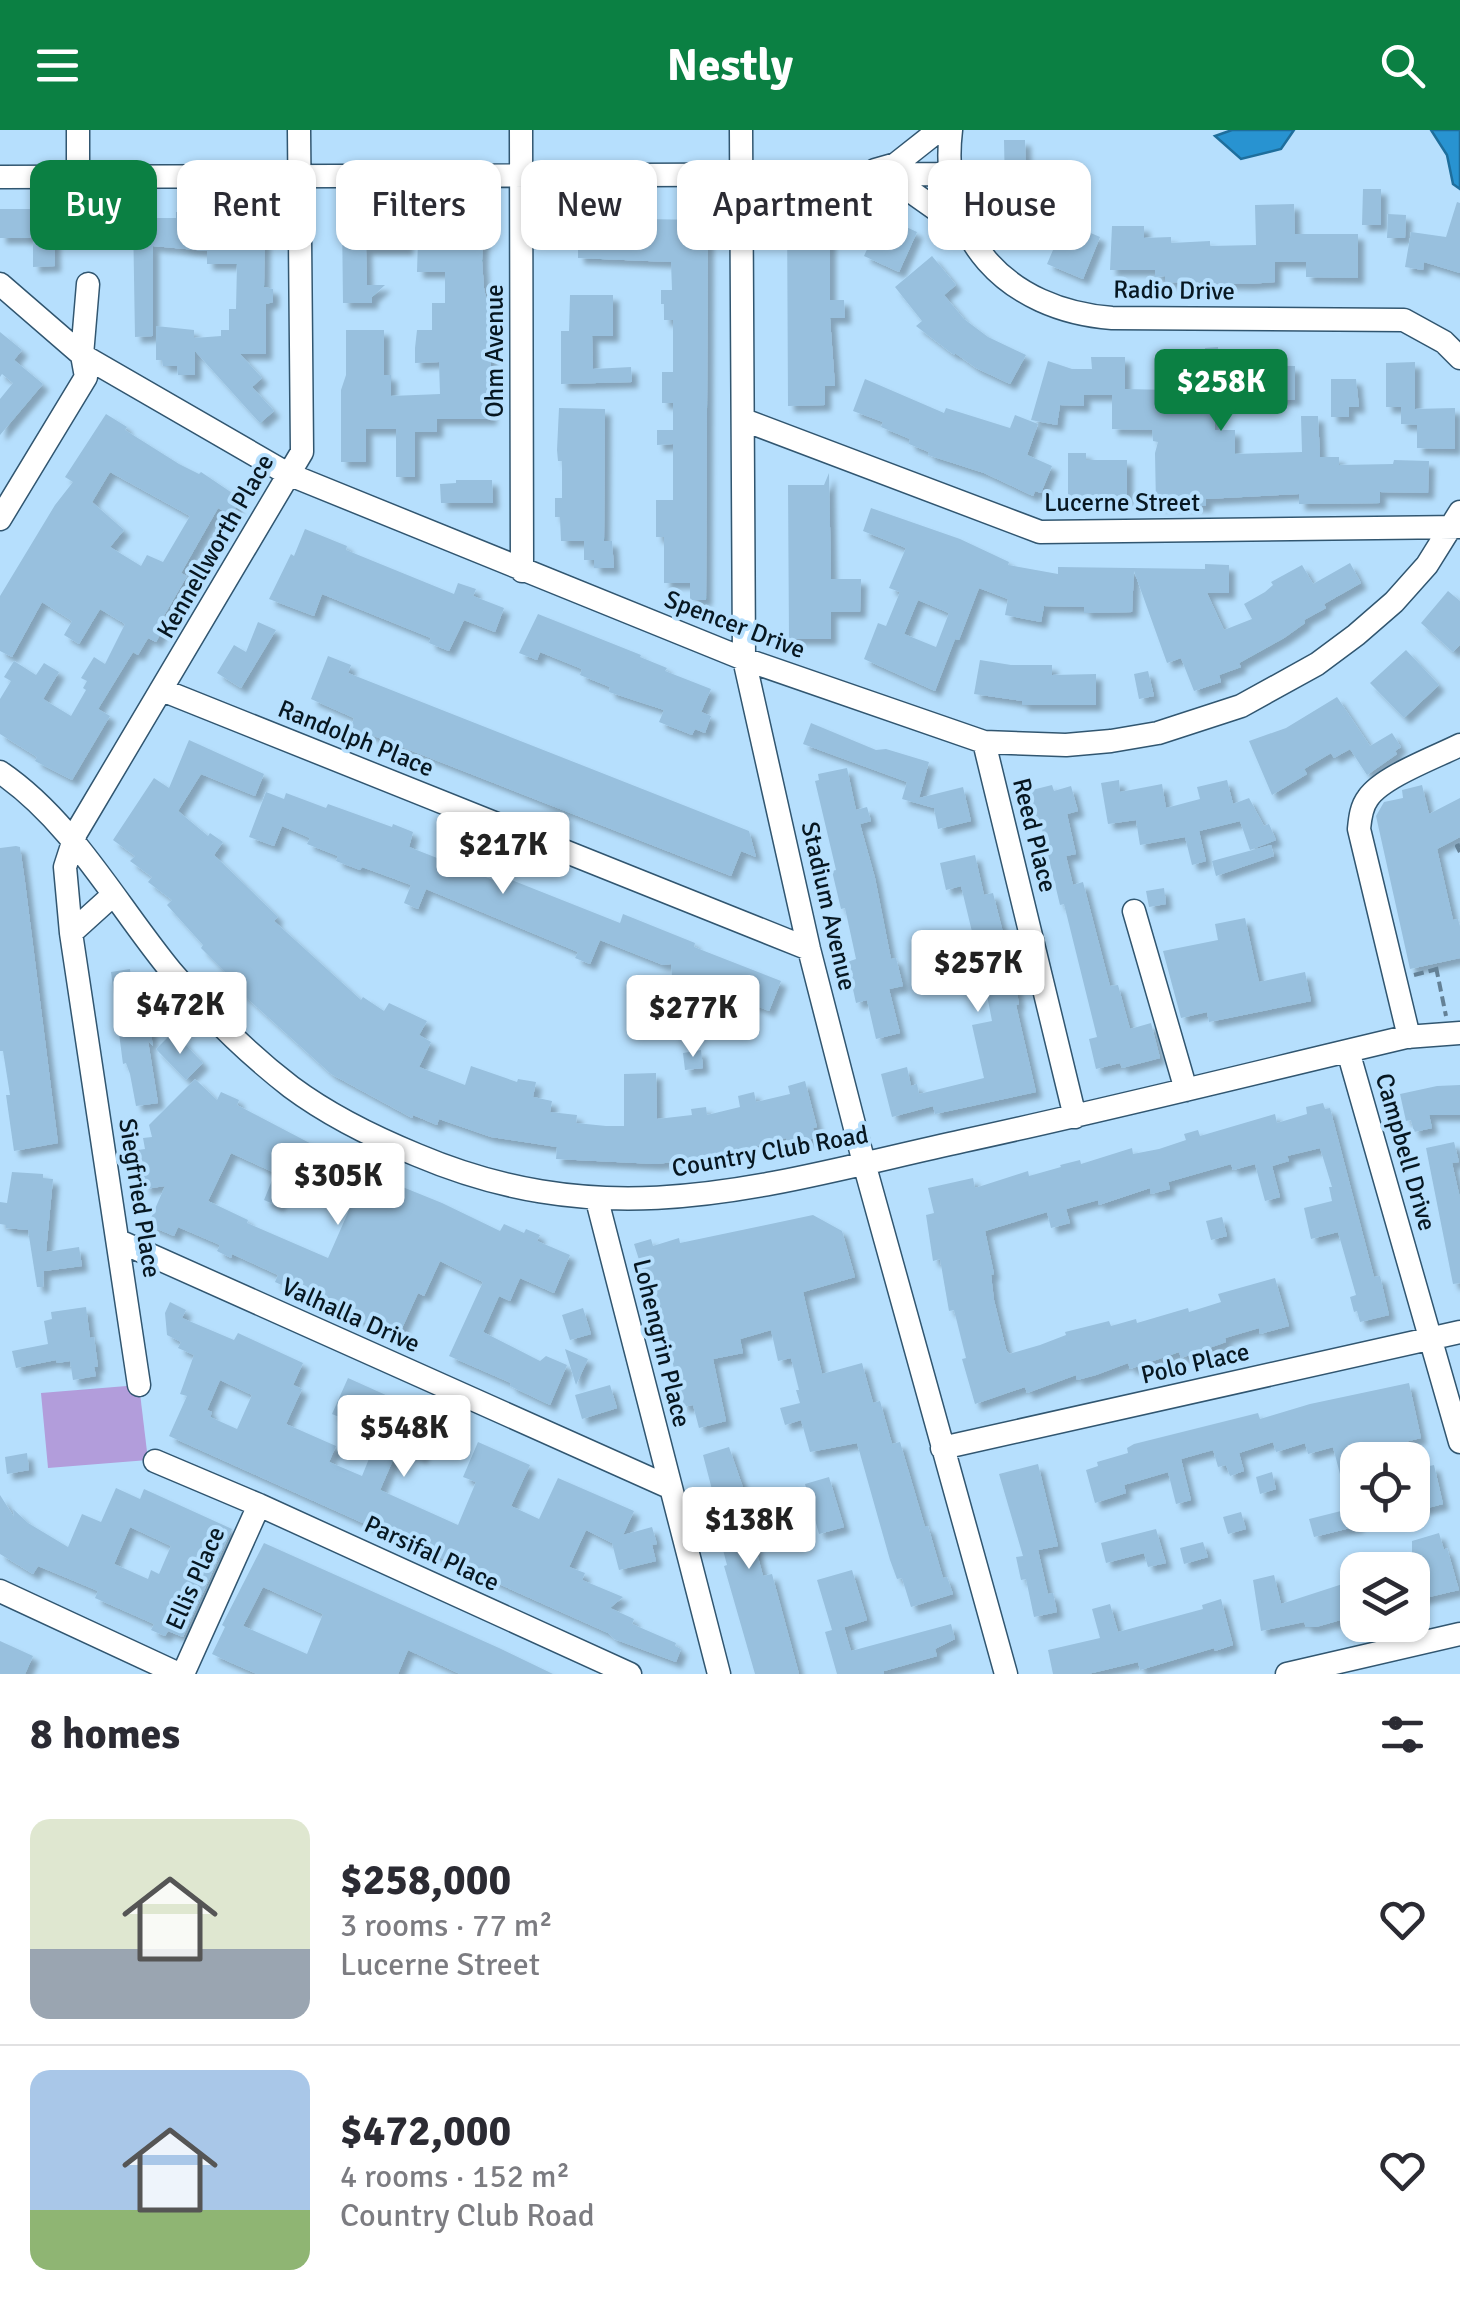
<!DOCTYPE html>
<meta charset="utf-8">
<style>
:root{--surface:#fff;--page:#f7f7f7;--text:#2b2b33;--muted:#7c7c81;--line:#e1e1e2;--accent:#0b8043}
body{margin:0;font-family:Signika,sans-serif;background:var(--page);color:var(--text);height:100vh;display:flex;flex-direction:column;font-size:38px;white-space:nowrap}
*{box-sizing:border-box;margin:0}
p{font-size:32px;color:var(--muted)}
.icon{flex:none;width:55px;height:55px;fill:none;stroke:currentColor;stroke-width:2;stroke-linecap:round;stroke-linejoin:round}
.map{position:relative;height:1544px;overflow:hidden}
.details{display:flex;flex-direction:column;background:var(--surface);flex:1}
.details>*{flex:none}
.hud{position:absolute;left:30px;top:30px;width:1400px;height:90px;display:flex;gap:20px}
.buttons{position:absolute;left:1340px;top:1312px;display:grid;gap:20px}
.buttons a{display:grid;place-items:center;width:90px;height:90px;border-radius:20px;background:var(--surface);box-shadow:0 2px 8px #0004;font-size:50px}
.price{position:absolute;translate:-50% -85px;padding:0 22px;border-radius:10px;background:#fff;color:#222;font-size:32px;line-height:65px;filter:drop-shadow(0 2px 5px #0008)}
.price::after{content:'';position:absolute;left:50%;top:60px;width:30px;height:22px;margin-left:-15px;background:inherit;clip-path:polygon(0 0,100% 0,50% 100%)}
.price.selected{background:var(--accent);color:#fff}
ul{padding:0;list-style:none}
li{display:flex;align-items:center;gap:30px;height:250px;padding:0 30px}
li+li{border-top:2px solid var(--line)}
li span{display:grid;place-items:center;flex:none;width:280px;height:200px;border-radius:20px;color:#555}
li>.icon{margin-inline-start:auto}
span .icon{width:120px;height:120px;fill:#fffc;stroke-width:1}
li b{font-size:42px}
h2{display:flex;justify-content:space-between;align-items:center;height:120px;padding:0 30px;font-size:42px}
.tag{padding:0 35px;border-radius:20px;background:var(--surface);box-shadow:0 2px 8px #0004;font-size:35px;line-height:90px}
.tag.selected{background:var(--accent);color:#fff}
header{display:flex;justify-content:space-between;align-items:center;height:130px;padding:0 30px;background:var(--accent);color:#fff;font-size:45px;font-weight:700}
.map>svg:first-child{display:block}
.green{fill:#b29ddb}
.water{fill:#2893d1;stroke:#1e6e9c;stroke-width:2.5}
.building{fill:#98c0de;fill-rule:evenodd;filter:url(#shadow)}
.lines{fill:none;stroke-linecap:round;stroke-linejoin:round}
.minor-casing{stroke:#315670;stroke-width:25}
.path{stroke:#648196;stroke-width:4;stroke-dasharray:10 5;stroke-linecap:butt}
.minor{stroke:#fff;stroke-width:22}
.labels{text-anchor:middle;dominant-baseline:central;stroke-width:8;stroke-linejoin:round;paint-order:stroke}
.street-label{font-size:25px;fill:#071721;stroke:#b6dffd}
</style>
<header><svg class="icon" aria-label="menu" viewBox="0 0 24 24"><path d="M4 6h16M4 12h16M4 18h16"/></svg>Nestly<svg class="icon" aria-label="search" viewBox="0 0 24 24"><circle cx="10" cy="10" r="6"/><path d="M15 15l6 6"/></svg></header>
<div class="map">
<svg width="1460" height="1544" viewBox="0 0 1460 1544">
<defs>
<filter id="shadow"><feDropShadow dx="6" dy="6" stdDeviation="2.5" flood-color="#0004"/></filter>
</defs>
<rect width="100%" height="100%" fill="#b6dffd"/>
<path class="green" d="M139 1255 148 1330 48 1338 41 1263Z"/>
<path class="water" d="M1232 0H1294L1281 19 1241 29 1215 6Z
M1431 0H1460V59L1453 54 1447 25Z"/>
<path class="building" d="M1004 10H1025L1026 51 1036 47 1050 83 1009 98 995 63 1005 59Z
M1363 59H1381V95H1362Z
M1457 72 1460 73V143L1424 132 1423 140 1405 137 1411 102 1446 107Z
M1294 74 1295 104H1358V148L1306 147V132H1275V152L1249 154 1165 152V146L1155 147V140H1110L1112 96H1144V108L1171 107V113L1210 111V116L1256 115 1255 75Z
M830 76V170H844L845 188H830L835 256H825V275L788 276 787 77Z
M0 79H30L31 108H0Z
M206 81V87L265 86 264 157 273 159V172L266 174V224H240L262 248 252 257 274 281 260 293 195 221V245H178L177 236H163L162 230H156V196L194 200V208L221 206V200H229V179H236L237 134H207V121L153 116V206L135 207 133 88H176V82Z
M365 84V92H408L407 119H366L367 155H385L372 167V173H343L342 87Z
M1388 84 1406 85 1405 108H1387Z
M882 86 917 102 899 142 864 126Z
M446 88H484L482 131 484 158 486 168 491 169V289H437V302H415V347H396V299H366V332H341V260L346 245V200H384V245H391V266L440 264 439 232 415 233V218L417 200H432V173H445V142H417L418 109H446Z
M641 89 708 90 706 470H690V453H664V407H656V370H673V314L657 315V300H673V273H662V242H673V190H664V174H661V160H672L671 132 578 128V97H641Z
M1065 92 1100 107 1083 149 1047 134Z
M33 96 54 97 55 136 33 137Z
M932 126 956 155 944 165 964 189 988 207 1026 225 1010 254 976 238 955 223 954 225 916 196 922 191 895 157Z
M570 165H613V206H592L593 239 631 237 632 252 561 254V201H569Z
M0 202 22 220 14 230 43 254 0 305V269L13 253 2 244 0 247Z
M1218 217 1219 235 1295 236V270L1215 266V300H1235V324L1302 322 1301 286H1318L1320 327H1339V335L1393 334 1394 330 1429 331 1428 363 1380 362V373L1299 374V364L1206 369V376L1156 375 1155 323 1158 312 1153 311 1152 300 1112 299V265H1084V276L1060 275 1057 295 1031 290 1048 231 1072 239H1092L1091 227H1125V259L1169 260 1168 223 1205 222V218Z
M1415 232V279L1455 278V319L1417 318V295L1401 294V277H1386V233Z
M865 249 944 283 946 278 1010 298 1015 285 1038 294 1027 325 1052 336 1041 363 1035 361 1033 366 984 343 928 325 929 322 909 314 910 309 881 297 883 292 853 281Z
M1331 249H1356L1359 277H1349V287H1331Z
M559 278 605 279 604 411H612L614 438H594V430H584V411H561L560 387H555V368H562V331H558L557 320Z
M106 284 127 297 125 300 179 334 199 344 201 342 241 369 231 385 218 378 181 443 187 446 162 489 167 492 156 512 148 508 138 525 133 522 98 579 110 586 72 650 35 631 37 627 0 604V569L11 551 4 547 14 531 36 545 44 533 59 542 43 569 71 586 86 560 83 558 87 551 81 548 94 527 105 534 125 494 100 479 79 514 64 505 72 491 42 472 12 527 0 521V466L55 375 73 352 65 347ZM110 342 190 386 163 432 147 425 141 436 110 417 124 400 92 372Z
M1068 323H1086V330H1127V369L1068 371Z
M829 343 831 449H861L860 482H831V509H789L788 355H824Z
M456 350H492L493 373H441L440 354 456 353Z
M871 378 960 409 1009 432 1008 435 1058 444V437L1205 439V434L1229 435V463H1207L1224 500 1252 489 1244 474 1265 462 1273 455 1271 452 1302 435 1313 454 1350 433 1361 453 1324 474 1326 478 1304 490 1305 493 1284 508 1239 533 1241 537 1219 545 1221 552 1194 561 1181 528 1167 533 1134 441 1132 482 1084 483V477L1044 476 1041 492 1005 485 1008 469 979 458 959 510 955 509 935 561 864 529 878 493 886 496 900 462 889 458 906 418 863 401ZM918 470 949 483 936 517 904 504Z
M305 399 347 416 346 420 454 464 458 453 476 459 473 466 504 478 495 502 464 490 449 521 429 513 431 508 322 464 314 486 269 469 291 424 294 426Z
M1448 461 1460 471V515L1453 522 1421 493Z
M538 484 641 525 640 527 667 538 665 541 711 559 701 582 711 586 705 603 695 599 692 605 659 592 664 580 609 562 610 557 580 545 582 539 540 522 537 530 519 523Z
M258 492 276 500 241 558 217 543 234 515 246 522Z
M1406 520 1439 555 1404 588 1370 553Z
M328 526 351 535 348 543 749 701 756 727 741 721 731 746 351 597 354 588 311 569Z
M980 530 1011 535H1052V545L1096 544V575H1022V571L974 564Z
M1148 541 1154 566 1139 569 1134 544Z
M1337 567 1370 616 1392 603 1401 617 1395 621 1397 624 1367 645 1350 619 1334 628 1331 623 1304 639 1307 644 1272 665 1249 611 1286 598Z
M811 593 876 620 886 619 929 632 919 668 963 657 971 691 938 699 934 678 902 669 907 652 803 614Z
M189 610 264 644 255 666 201 644 178 681 208 706 210 703 223 712 214 725 278 787 274 791 361 870 363 867 384 881 389 873 427 891 419 905 431 912 419 937 465 955 471 936 517 952 518 949 536 952 533 967 552 971 550 982 577 985 576 993 606 996H624V944L656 943 657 989 692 985 691 979 706 977 707 985 740 977 738 966 754 962 756 972 790 964 788 956 805 951 817 997 813 998 815 1008 788 1015 786 1008 717 1027 656 1034 556 1029 557 1017 491 1007 439 989 437 995 413 985 412 988 331 944 238 860 240 857 201 818 203 815 167 775 172 770 148 752 152 747 130 731 135 726 113 710 154 648 169 658Z
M847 638 856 680 867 677 871 691 860 694 875 748 891 829 896 828 903 856 889 859 900 903 876 909 867 870 856 873 847 832 856 829 845 778 841 779 832 741 836 740 815 651 819 650 818 644Z
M1119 650 1120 662 1162 654 1166 678 1200 669 1197 657 1227 650 1233 674 1249 668 1264 696 1269 694 1276 710 1250 720 1240 691 1199 701 1206 731 1192 735 1185 707 1140 715 1136 690 1108 694 1101 653Z
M1052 655 1054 661 1071 656 1078 681 1067 684 1076 724 1066 726 1073 755 1083 752 1110 856 1118 855 1130 899 1151 893 1160 928 1122 938 1120 933 1096 939 1089 909 1097 907 1064 774 1060 775 1040 691 1036 692 1028 661Z
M1422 655 1429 684 1460 668V707L1437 719 1453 790 1458 789 1460 797V828L1410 839 1376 686 1384 672 1403 668 1402 660Z
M266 662 284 669 286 663 326 678 328 674 392 697 393 694 413 702 409 717 506 755 509 749 620 793 623 784 695 813 694 817 781 851 769 881 726 863 720 862 717 870 690 859 692 854 672 847 671 834 663 835 600 810 590 834 575 828 578 822 426 759 418 779 404 773 411 755 362 737 360 740 336 731 338 726 307 714 310 708 282 696 274 716 249 707Z
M1271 715 1274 726 1216 746 1212 731Z
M16 716 20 717 25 752 58 1013 14 1021 6 965H10L3 921H0V718Z
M975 725 984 765 993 763 1014 846 1019 874 1016 875 1036 962 935 984 933 976 892 987 881 944 907 937 911 956 917 954 919 964 984 948 972 895 992 891 986 860 961 756 946 760 940 733Z
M1164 758 1166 774 1149 777 1146 761Z
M1245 788 1259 852 1305 842 1311 871 1209 892 1207 882 1181 888 1163 821 1218 810 1215 794Z
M130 839 132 855 137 854 140 876 146 875 153 916 148 911 158 973 136 976 130 944 126 933 123 934 111 842Z
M170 905 177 912 180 909 203 933 186 950 156 919Z
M701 920 703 938 685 940 683 923Z
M195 949 217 970 221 962 239 970 237 975 363 1041 442 1073 500 1101 504 1094 524 1103 526 1099 540 1105 537 1111 570 1125 554 1163 520 1148 510 1171 499 1166 483 1202 540 1231 546 1226 567 1235 550 1275 510 1256 511 1253 449 1226 483 1152 440 1131 424 1166 418 1163 398 1207 275 1152 278 1145 232 1124 231 1128 217 1121 220 1115 178 1097 174 1106 148 1095 165 1056 145 1059 138 1020 145 1019 143 1008 152 1007 149 995ZM231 1023 275 1043 264 1070 278 1076 286 1055 319 1069 321 1066 350 1078 328 1128 247 1093 248 1090 208 1071Z
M1460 955V985H1429L1432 998 1414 1002 1411 990 1406 991 1400 964 1437 956Z
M1323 973 1325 979 1330 978 1374 1147 1380 1146 1389 1185 1360 1192 1357 1181 1354 1182 1350 1167 1356 1165 1338 1102 1311 1109 1304 1078 1332 1071 1329 1057H1332L1320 1018 1287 1026 1289 1031 1272 1036 1280 1067 1265 1071 1255 1034 1233 1040 1231 1034 1168 1052 1170 1059 1151 1064 1150 1058 1099 1075 1098 1070 1066 1079 1070 1093 1051 1098 1047 1082 985 1101 994 1144 991 1145 994 1170 1006 1219 1009 1224 1040 1215 1066 1205 1065 1202 1109 1191 1111 1196 1136 1189 1137 1193 1188 1178 1189 1182 1221 1172 1218 1164 1275 1148 1289 1196 1260 1204 1259 1198 1225 1208 1226 1212 1181 1228 1179 1222 1130 1239 1128 1233 1096 1245 1077 1250 1076 1245 1027 1263 1025 1257 975 1274 962 1229 966 1228 954 1180 949 1181 940 1129 933 1131 926 1085 934 1083 928 1058 973 1048 975 1058 1028 1041 1029 1046 1061 1037 1060 1035 1080 1030 1081 1034 1132 1018 1133 1024 1159 1019 1186 1010 1184 1004 1198 1000 1200 1006 1275 984 1277 993 1307 984 1306 977Z
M1454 1012 1459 1032 1452 1033 1460 1068V1153L1453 1154 1426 1018Z
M12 1042 43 1044V1048L53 1049 46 1122 79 1117 82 1136 44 1141 43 1157H37L28 1100 6 1098V1095L0 1094V1072L7 1073Z
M813 1085 842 1101 855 1147 803 1162 822 1244 862 1233 873 1273 880 1271 892 1314 900 1312 925 1397 928 1396 943 1448 947 1447 953 1464 911 1477 902 1448 897 1449 890 1430 857 1313 810 1322 801 1290 785 1295 780 1278 800 1273 796 1260H799L791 1228 778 1231 771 1200 740 1209 743 1223 713 1229 726 1291 699 1298 693 1275 683 1277 665 1200 657 1176 654 1177 634 1114 651 1109 653 1116 679 1108 680 1113Z
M1222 1087 1227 1106 1211 1110 1206 1091Z
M170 1172 186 1180 182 1188 234 1210 238 1203 303 1233 293 1255 302 1259 286 1294 336 1316 329 1332 362 1346 379 1304 332 1284 348 1248 439 1289 421 1328 407 1322 404 1327 396 1323 380 1360 458 1395 476 1352 463 1347 478 1312 530 1335 511 1376 539 1389 558 1348 634 1381 623 1405 652 1397 657 1414 652 1415 656 1431 619 1440 612 1413 586 1400 569 1437 585 1443 582 1450 623 1467 610 1478 634 1489 632 1494 676 1513 675 1516 681 1519 676 1532 614 1509 608 1503 169 1306 187 1266 180 1264 194 1225 178 1218 181 1212 167 1205 165 1183ZM220 1250 252 1265 237 1299 210 1287 212 1282 207 1280Z
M86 1177 90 1208 94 1207 98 1237H94L96 1246 73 1250 70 1231 57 1233 56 1230 16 1238 12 1221 48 1214 44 1191 52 1189 51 1182Z
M583 1178 591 1204 570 1210 562 1185Z
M565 1219 588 1229 576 1255Z
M1409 1253 1421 1308 1356 1324 1358 1396 1314 1407 1309 1389 1349 1379 1333 1317 1308 1324 1305 1313 1276 1322 1273 1312 1239 1323 1244 1341 1230 1346 1226 1335 1218 1337 1213 1320 1181 1329 1191 1370 1176 1374 1168 1342 1124 1355 1126 1363 1095 1373 1086 1340 1098 1336 1097 1332 1128 1323 1127 1318 1134 1314 1258 1283 1260 1289 1310 1274Z
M610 1255 617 1278 582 1289 575 1265Z
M729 1317 748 1372 756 1403 752 1404 763 1446 772 1444 799 1544H755L724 1436 727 1435 718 1401 722 1398 703 1325Z
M27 1323 29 1340 7 1344 5 1327Z
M1038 1334 1058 1416 1038 1420 1048 1464 1053 1463 1057 1482 1034 1487 1026 1449 1021 1450 1016 1427 1023 1426 999 1344Z
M1434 1335 1443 1374 1412 1382V1340Z
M1272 1342 1276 1359 1260 1364 1256 1347Z
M829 1347 844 1397 819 1404 805 1354Z
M116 1358 140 1369 144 1359 232 1399 183 1507 168 1501 165 1506 151 1500 154 1494 95 1468 98 1461 38 1436 33 1444 0 1424V1365L14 1387 13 1379 28 1393 68 1417 82 1384 101 1392ZM130 1397 171 1416 159 1444 151 1440 148 1449 114 1434Z
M1241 1382 1246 1399 1228 1404 1223 1387Z
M1156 1399 1166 1433 1148 1437 1144 1423 1106 1433 1101 1413Z
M1439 1403 1444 1420 1447 1418 1459 1460 1412 1471V1411Z
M1203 1412 1208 1427 1184 1434 1180 1418Z
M264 1413 499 1518 553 1544H460L408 1520 398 1544H257L227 1531 212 1524 225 1497 222 1495ZM263 1457 323 1484 307 1524 243 1496Z
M852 1440 867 1490 836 1500 844 1497 851 1521 951 1494 955 1509 935 1519 937 1526 884 1541V1544H837L825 1502 832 1500 817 1450Z
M1274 1445 1281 1474 1358 1449V1485L1316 1497H1306L1304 1492 1261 1501 1253 1450Z
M1221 1469 1233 1515 1215 1521 1214 1518 1140 1540 1138 1532 1088 1544H1053L1048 1520 1100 1508 1092 1479 1110 1474 1118 1502 1203 1479 1202 1475Z
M0 1511 33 1526 25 1544H0Z"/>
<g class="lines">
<defs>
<path id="minor" d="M521 0 522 441
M741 0 744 529 809 819 864 1033 1006 1544
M951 0C938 107 1007 180 1112 188L1404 190 1444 212 1460 228
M875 40 896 34 939 0
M0 47 949 44
M78 47V0
M882 51 903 56 964 99
M0 154 82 225 288 344 744 529 984 612 1066 615 1111 611 1158 603 1241 576 1317 534 1356 505 1394 472 1427 435 1460 382
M744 290 1040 402 1460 397
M0 389 86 247 82 225 88 154
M162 560 809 819
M984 612 1075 987
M0 642C72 691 116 774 171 841 207 883 247 923 291 957 330 986 373 1007 417 1025 613 1108 767 1054 963 1011 1111 979 1258 942 1406 907L1460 903
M1134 781 1186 960
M71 803 113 765
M1409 907 1359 699C1360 689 1361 677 1368 668 1382 647 1436 627 1460 615
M1348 921 1460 1312
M597 1070 719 1544
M119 1111 669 1357
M139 1255 71 803 65 737 76 703 302 322 299 0
M942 1318 1460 1202
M155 1331 259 1375 630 1544
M0 1461 179 1544
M183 1544 259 1375
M1287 1544 1460 1504"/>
</defs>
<use href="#minor" class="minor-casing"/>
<path class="path" d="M1460 715 1457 716 1460 722
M1436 837 1446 886
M1414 845 1437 839"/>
<use href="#minor" class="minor"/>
</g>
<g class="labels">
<g class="street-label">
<text transform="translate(1174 160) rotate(1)">Radio Drive</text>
<text transform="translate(494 221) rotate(-90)">Ohm Avenue</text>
<text x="1122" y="372">Lucerne Street</text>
<text transform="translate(215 416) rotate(-60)">Kennellworth Place</text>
<text transform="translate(735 494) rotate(21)">Spencer Drive</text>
<text transform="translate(356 608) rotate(22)">Randolph Place</text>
<text transform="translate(1035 705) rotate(76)">Reed Place</text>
<text transform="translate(829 776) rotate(77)">Stadium Avenue</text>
<text transform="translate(770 1021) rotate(-10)">Country Club Road</text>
<text transform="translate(1406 1022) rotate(74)">Campbell Drive</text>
<text transform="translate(140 1068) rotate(81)">Siegfried Place</text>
<text transform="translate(351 1185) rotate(24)">Valhalla Drive</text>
<text transform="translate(662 1213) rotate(76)">Lohengrin Place</text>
<text transform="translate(1195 1233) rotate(-13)">Polo Place</text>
<text transform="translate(432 1423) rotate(25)">Parsifal Place</text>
<text transform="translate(195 1448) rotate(-66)">Ellis Place</text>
</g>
</g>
</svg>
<div class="buttons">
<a><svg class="icon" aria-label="locate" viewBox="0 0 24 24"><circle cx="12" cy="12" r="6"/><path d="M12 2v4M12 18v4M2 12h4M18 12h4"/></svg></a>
<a><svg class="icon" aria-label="layers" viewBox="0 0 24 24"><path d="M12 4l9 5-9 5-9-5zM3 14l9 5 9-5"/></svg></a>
</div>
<b class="price selected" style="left:1221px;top:304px">$258K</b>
<b class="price" style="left:503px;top:767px">$217K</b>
<b class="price" style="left:978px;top:885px">$257K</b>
<b class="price" style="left:180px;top:927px">$472K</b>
<b class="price" style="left:693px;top:930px">$277K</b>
<b class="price" style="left:338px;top:1098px">$305K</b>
<b class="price" style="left:404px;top:1350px">$548K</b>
<b class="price" style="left:749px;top:1442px">$138K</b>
<div class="hud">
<a class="tag selected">Buy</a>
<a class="tag">Rent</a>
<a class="tag">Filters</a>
<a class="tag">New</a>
<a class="tag">Apartment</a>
<a class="tag">House</a>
</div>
</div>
<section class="details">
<h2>8 homes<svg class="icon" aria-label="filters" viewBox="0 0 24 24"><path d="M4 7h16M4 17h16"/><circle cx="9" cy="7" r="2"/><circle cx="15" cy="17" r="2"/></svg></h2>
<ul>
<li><span style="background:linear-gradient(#dfe7d0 65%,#9aa5b1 0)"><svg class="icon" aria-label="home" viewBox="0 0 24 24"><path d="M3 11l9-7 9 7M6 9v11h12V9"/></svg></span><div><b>$258,000</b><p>3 rooms · 77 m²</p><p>Lucerne Street</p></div><svg class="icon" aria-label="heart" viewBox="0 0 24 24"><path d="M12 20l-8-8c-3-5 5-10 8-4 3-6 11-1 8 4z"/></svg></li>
<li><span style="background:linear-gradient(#a9c7e8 70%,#8fb573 0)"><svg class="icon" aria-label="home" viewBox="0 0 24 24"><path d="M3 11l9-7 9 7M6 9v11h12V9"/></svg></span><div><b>$472,000</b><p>4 rooms · 152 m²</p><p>Country Club Road</p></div><svg class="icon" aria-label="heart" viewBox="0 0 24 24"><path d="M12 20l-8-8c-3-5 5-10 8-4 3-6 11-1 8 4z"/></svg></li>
</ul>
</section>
